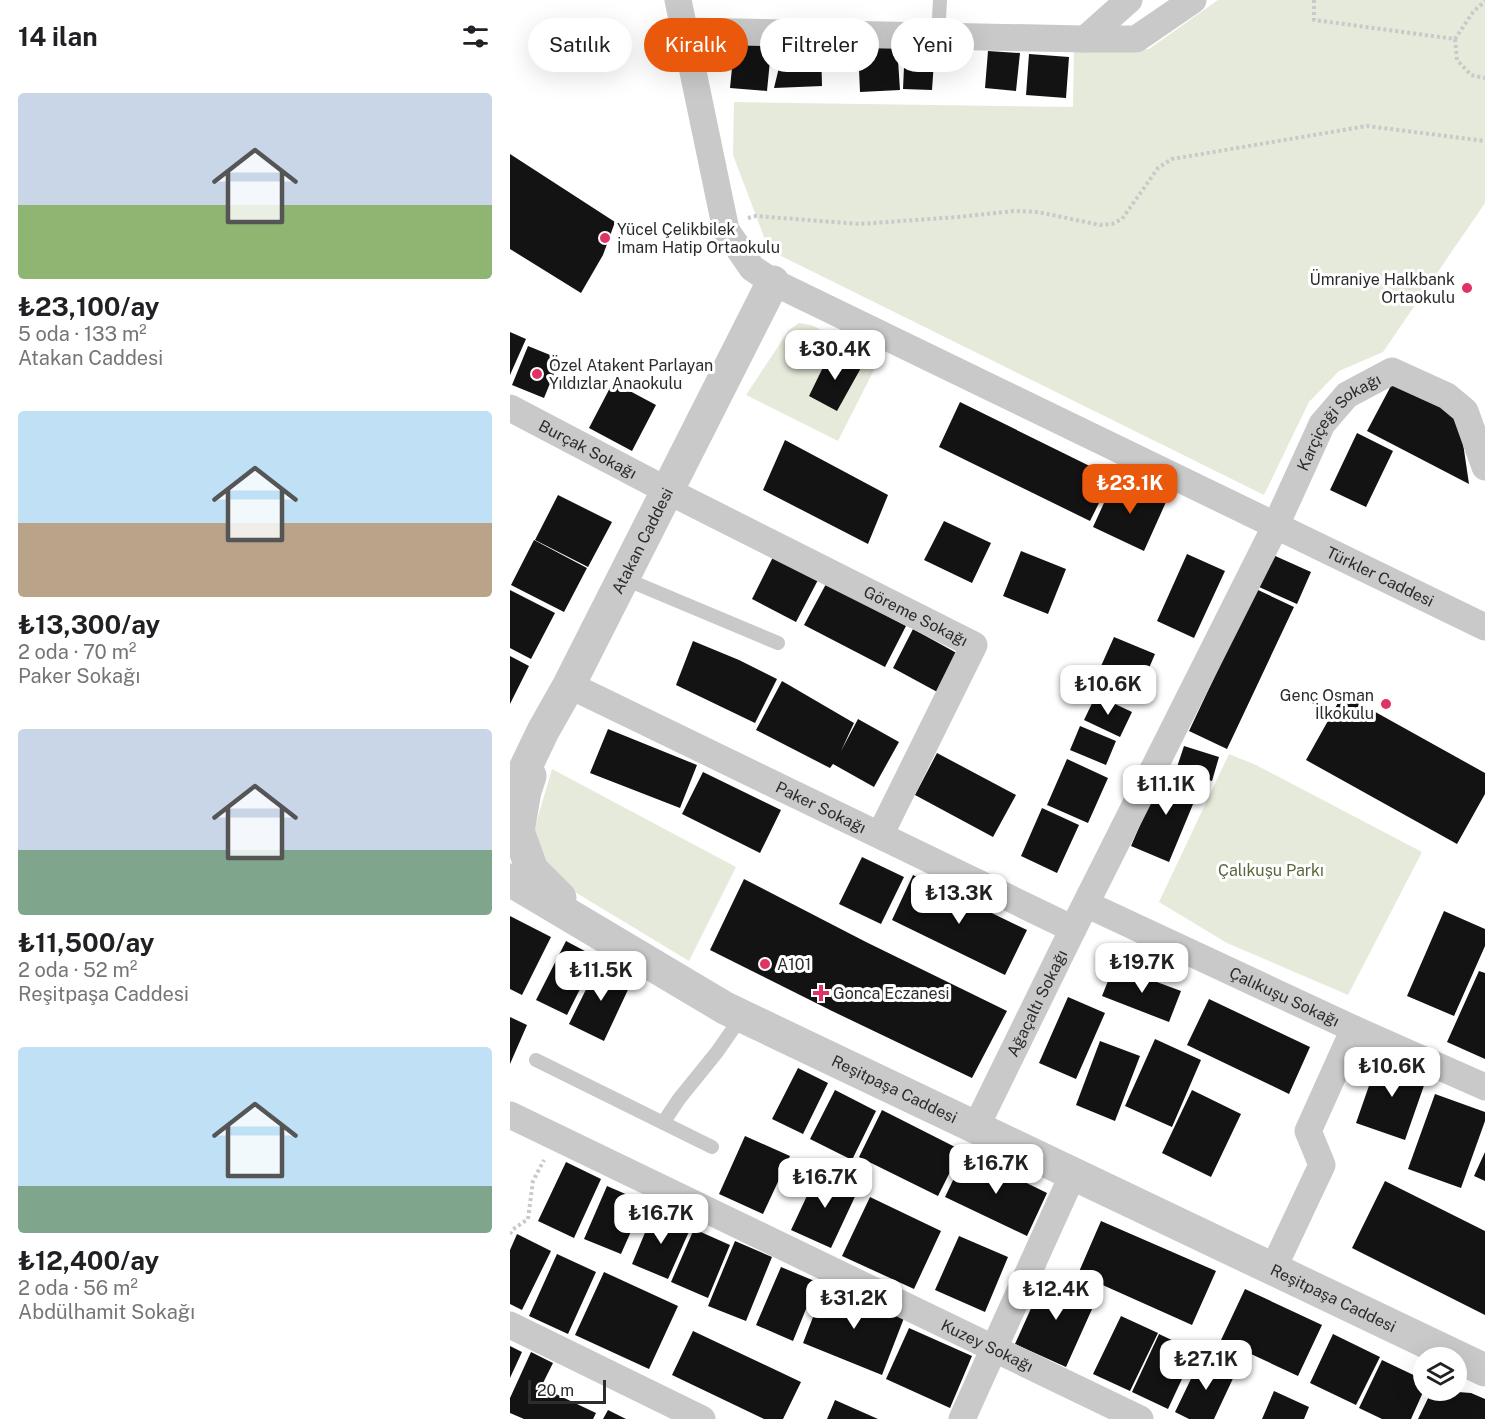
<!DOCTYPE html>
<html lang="tr">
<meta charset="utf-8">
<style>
:root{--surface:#fff;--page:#f2f2f2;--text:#202124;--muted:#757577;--accent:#ea580c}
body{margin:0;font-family:"Public Sans",sans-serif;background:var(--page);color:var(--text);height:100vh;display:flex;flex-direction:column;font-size:22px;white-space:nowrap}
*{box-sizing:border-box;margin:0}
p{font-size:20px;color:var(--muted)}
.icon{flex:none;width:33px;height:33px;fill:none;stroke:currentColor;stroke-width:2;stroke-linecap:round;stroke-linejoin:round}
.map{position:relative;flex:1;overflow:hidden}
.sheet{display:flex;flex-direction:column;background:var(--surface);width:510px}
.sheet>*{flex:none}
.guide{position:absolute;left:18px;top:18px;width:570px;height:54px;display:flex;gap:12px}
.buttons{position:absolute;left:903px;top:1347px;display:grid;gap:12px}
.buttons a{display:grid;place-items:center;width:54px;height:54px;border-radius:50%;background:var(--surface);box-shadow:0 6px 24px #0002;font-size:30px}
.scale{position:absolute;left:18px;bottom:15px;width:78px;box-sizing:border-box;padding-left:6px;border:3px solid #2c2c2c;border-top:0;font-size:16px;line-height:21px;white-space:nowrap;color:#2c2c2c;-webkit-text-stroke:4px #fff;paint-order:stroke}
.price{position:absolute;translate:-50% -51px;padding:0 14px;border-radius:12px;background:#fff;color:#222;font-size:20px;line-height:39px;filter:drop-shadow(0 2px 3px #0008)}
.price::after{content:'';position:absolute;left:50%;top:36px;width:18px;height:14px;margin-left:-9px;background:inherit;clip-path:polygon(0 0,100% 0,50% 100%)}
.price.active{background:var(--accent);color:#fff}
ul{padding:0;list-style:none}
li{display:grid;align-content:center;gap:12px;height:318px;padding:0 18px}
li span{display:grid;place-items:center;height:186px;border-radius:6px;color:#555}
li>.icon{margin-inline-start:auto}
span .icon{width:108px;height:108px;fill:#fffc;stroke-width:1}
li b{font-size:26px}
h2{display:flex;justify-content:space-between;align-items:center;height:72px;padding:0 18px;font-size:26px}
.tag{padding:0 21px;border-radius:27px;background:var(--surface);box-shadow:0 6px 24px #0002;font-size:21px;line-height:54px}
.tag.active{background:var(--accent);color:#fff}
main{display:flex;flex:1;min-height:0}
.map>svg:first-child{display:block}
.green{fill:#e6eada}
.building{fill:#131313}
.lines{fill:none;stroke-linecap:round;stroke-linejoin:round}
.path{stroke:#c9c9c9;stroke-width:4;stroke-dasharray:3 3;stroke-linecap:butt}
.service{stroke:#c9c9c9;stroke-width:14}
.minor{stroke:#c9c9c9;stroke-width:27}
.tertiary{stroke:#c9c9c9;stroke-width:33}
.poi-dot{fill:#df3365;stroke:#fff;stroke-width:2}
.labels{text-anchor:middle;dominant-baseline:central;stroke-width:6;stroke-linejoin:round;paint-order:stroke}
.poi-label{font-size:16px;fill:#2c2c2c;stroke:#fff;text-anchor:start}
.street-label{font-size:16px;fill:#2c2c2c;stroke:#fff}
.park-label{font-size:16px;fill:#59663c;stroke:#fff}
</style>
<main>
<section class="sheet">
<h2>14 ilan<svg class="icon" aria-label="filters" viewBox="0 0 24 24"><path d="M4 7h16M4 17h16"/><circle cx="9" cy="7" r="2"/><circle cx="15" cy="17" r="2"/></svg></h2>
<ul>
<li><span style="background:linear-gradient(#c9d6e8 60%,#8fb573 0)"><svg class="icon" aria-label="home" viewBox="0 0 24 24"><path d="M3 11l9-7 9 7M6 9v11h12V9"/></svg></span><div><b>₺23,100/ay</b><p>5 oda · 133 m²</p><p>Atakan Caddesi</p></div></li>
<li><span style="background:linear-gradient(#bfe0f5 60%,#b9a48a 0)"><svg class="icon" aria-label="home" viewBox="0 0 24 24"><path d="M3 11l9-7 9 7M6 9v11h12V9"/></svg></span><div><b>₺13,300/ay</b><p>2 oda · 70 m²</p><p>Paker Sokağı</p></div></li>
<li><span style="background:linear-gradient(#c9d6e8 65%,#7fa58c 0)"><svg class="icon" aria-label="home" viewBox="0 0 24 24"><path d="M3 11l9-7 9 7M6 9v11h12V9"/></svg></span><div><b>₺11,500/ay</b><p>2 oda · 52 m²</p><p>Reşitpaşa Caddesi</p></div></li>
<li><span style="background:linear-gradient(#bfe0f5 75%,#7fa58c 0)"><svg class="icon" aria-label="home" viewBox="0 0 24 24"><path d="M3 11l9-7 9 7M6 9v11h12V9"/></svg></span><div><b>₺12,400/ay</b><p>2 oda · 56 m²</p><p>Abdülhamit Sokağı</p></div></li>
</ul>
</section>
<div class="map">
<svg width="975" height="1419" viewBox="0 0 975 1419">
<rect width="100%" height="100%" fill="#fff"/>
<path class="green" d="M708 0H975V203L873 352 829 371 799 402 754 495 259 250 223 155 224 102 563 107 564 49H639Z
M289 323 301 325 370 358 328 441 236 395 279 330Z
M719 754 746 765 912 852 838 995 717 943 649 902Z
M42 769 226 867 179 961 40 877 22 837Z"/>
<path class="building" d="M225 37 262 40 257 91 220 88Z
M387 45 390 90 350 92 348 46Z
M395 45 425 47 422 90 393 89Z
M311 46 312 86 264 88 274 47Z
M478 51 510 53 506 91 475 88Z
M519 54 559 57 556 98 516 95Z
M0 154 105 222 93 255 71 293 0 249Z
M0 332 16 339 0 375Z
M18 346 50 359 34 398 2 385Z
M321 351 352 366 327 411 299 396Z
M103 382 146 405 122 451 79 428Z
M883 382 949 416 959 484 857 431Z
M450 402 602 477 580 521 429 447Z
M847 433 883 451 856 507 820 490Z
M275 440 378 495 358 544 253 490Z
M605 479 656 502 634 551 583 527Z
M48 495 102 522 78 567 25 540Z
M434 521 481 543 462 583 414 560Z
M24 540 77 568 54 612 1 585Z
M511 551 556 569 538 614 493 596Z
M677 554 715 571 684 638 647 621Z
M264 555 309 578 286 622 242 599Z
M763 555 801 572 787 604 749 587Z
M316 584 396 626 375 667 294 625Z
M746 589 784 607 717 749 679 731Z
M0 590 45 613 21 659 0 648Z
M403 629 452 656 431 694 383 668Z
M604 637 645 654 625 701 583 684Z
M183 641 229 660 267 679 245 723 166 685Z
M0 656 19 666 0 704Z
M272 681 344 723 331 751 348 719 389 742 364 787 323 764 320 768 246 730Z
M833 694 975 773V794L947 844 796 760Z
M586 695 622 712 610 737 574 720Z
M570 726 606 741 596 765 560 750Z
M98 729 187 765 170 808 80 773Z
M674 746 709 757 702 781 666 770Z
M427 753 506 795 483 837 405 795Z
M557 759 598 778 578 823 537 805Z
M654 769 691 785 659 862 621 846Z
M193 772 271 810 250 853 172 814Z
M532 808 569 825 547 873 511 856Z
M352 857 394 877 371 924 329 904Z
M403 875 517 930 495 975 382 920Z
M234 879 356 942 497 1011 462 1078 322 1011 200 950Z
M934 911 975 929V946L944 1016 897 996Z
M0 916 41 937 12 995 0 989Z
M56 941 86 957 57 1015 26 1000Z
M89 963 123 979 94 1041 59 1024Z
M604 966 671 991 659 1022 592 996Z
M969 971 975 973V1059L937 1042Z
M558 997 595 1013 566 1079 529 1063Z
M699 999 800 1047 779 1094 677 1045Z
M0 1017 17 1025 0 1064Z
M645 1039 691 1060 662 1127 615 1106Z
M590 1041 630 1056 605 1121 566 1105Z
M869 1057 918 1074 895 1140 846 1123Z
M288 1068 318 1083 293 1134 262 1119Z
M325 1090 366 1111 342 1160 300 1139Z
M682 1090 731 1114 701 1177 652 1153Z
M925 1094 975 1112V1121L951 1188 898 1169Z
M372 1110 451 1150 428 1196 349 1157Z
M235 1136 280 1156 253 1214 209 1194Z
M975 1152V1181L964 1176Z
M456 1153 537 1193 517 1236 435 1197Z
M56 1162 91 1179 64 1238 28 1221Z
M309 1170 349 1188 321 1248 281 1230Z
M875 1181 975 1231V1315L842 1248Z
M97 1186 134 1202 111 1254 74 1239Z
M360 1197 431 1231 404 1289 332 1256Z
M144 1211 181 1227 158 1279 122 1264Z
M591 1221 706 1271 682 1325 568 1274Z
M184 1229 220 1245 198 1298 161 1282Z
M7 1234 41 1251 12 1310 0 1304V1250Z
M449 1236 498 1257 475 1312 425 1290Z
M225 1241 262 1257 236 1321 198 1306Z
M47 1254 86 1272 58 1334 19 1316Z
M271 1267 307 1282 283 1341 246 1325Z
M94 1272 168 1306 139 1369 65 1335Z
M536 1275 587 1298 556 1367 505 1344Z
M315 1286 394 1318 372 1375 293 1343Z
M735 1289 812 1325 788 1376 711 1340Z
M611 1316 648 1333 620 1391 583 1374Z
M399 1328 462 1356 440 1408 376 1379Z
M183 1331 291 1382 273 1419H254L162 1375Z
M649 1334 685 1351 658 1409 622 1392Z
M823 1334 870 1357 846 1405 800 1383Z
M0 1346 12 1352 0 1378Z
M21 1352 43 1363 31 1387 86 1413 83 1419H14L0 1413V1398Z
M692 1356 726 1372 704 1419H679L665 1412Z
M872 1360 914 1380V1390L901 1419H872L849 1408Z
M922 1390 961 1393 975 1399V1419H908Z
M764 1391 799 1407 794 1419H752Z
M325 1400 368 1419H317Z
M98 1410 116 1419H93Z"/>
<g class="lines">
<path class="path" d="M804 0V20L945 39 963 12 975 1
M945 39 947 60 961 75 975 78
M238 218 246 216 349 224 448 217 504 211 528 212 590 225 602 224 612 219 648 168 662 159 857 126 975 141
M0 1234 2 1230 18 1219 23 1181 34 1160"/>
<path class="service" d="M428 36 430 0
M113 578 268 643
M26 1060 202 1147
M153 1123 169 1099 207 1052 232 1016"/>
<g class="minor">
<path id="s1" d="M168 0 216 230 242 268 263 282 975 627"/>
<path d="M174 31 575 39 619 0"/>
<path d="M575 39H626L683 0"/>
<path id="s2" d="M0 408 158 491 464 645 370 835"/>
<path id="s3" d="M59 685 563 929"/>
<path id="s4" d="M576 904 844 1029 975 1087"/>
<path id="s5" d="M0 1115 630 1419"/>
<path id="s6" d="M466 1127 563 929 766 525 812 424 837 395 882 371 937 396 955 411 975 467"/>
<path d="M763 1269 812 1165 798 1131 844 1029"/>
<path d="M0 1325 192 1419"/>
<path d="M452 1419 563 1174"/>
</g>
<g class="tertiary">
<path d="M20 776 15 791 8 831 22 870 50 898"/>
<path id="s7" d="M0 800 33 731 59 685 263 282"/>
<path id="s8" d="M0 880 215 1008 975 1370"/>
</g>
</g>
<g class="poi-dot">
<circle cx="95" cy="238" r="6"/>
<circle cx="957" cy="288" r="6"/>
<circle cx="27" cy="374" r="6"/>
<circle cx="876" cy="704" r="6"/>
<circle cx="255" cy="964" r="6"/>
<path d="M308 984h6v6h6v6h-6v6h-6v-6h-6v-6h6z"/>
</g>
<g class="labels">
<g class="poi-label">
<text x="107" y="229">Yücel Çelikbilek<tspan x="107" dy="18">İmam Hatip Ortaokulu</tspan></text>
<text x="945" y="279" text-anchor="end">Ümraniye Halkbank<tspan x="945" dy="18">Ortaokulu</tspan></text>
<text x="39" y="365">Özel Atakent Parlayan<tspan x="39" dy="18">Yıldızlar Anaokulu</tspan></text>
<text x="864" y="695" text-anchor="end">Genç Osman<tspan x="864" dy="18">İlkokulu</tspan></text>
<text x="267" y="964">A101</text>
<text x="323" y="993">Gonca Eczanesi</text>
</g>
<g class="street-label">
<text stroke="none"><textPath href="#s6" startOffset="796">Karçiçeği Sokağı</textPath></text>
<text stroke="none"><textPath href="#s2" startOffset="88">Burçak Sokağı</textPath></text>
<text stroke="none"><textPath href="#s7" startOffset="291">Atakan Caddesi</textPath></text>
<text stroke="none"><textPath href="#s1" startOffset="981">Türkler Caddesi</textPath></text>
<text stroke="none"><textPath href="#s2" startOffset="456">Göreme Sokağı</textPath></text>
<text stroke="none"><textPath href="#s3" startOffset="280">Paker Sokağı</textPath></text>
<text stroke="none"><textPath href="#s4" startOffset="219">Çalıkuşu Sokağı</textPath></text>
<text stroke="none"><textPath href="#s6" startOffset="138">Ağaçaltı Sokağı</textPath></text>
<text stroke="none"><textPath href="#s8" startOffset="438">Reşitpaşa Caddesi</textPath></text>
<text stroke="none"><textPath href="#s8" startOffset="924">Reşitpaşa Caddesi</textPath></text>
<text stroke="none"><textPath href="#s5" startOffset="530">Kuzey Sokağı</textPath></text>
</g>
<g class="park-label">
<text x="761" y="870">Çalıkuşu Parkı</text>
</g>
</g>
</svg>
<div class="buttons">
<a><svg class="icon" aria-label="layers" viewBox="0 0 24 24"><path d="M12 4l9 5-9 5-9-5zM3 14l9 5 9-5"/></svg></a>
</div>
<div class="scale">20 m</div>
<b class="price" style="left:325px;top:381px">₺30.4K</b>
<b class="price active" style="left:620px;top:515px">₺23.1K</b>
<b class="price" style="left:598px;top:716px">₺10.6K</b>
<b class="price" style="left:656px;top:816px">₺11.1K</b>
<b class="price" style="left:449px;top:925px">₺13.3K</b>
<b class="price" style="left:632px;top:994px">₺19.7K</b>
<b class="price" style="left:91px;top:1002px">₺11.5K</b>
<b class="price" style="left:882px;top:1098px">₺10.6K</b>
<b class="price" style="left:486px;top:1195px">₺16.7K</b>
<b class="price" style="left:315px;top:1209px">₺16.7K</b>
<b class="price" style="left:151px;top:1245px">₺16.7K</b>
<b class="price" style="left:546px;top:1321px">₺12.4K</b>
<b class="price" style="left:344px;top:1330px">₺31.2K</b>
<b class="price" style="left:696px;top:1391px">₺27.1K</b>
<div class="guide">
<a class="tag">Satılık</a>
<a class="tag active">Kiralık</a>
<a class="tag">Filtreler</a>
<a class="tag">Yeni</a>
</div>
</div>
</main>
